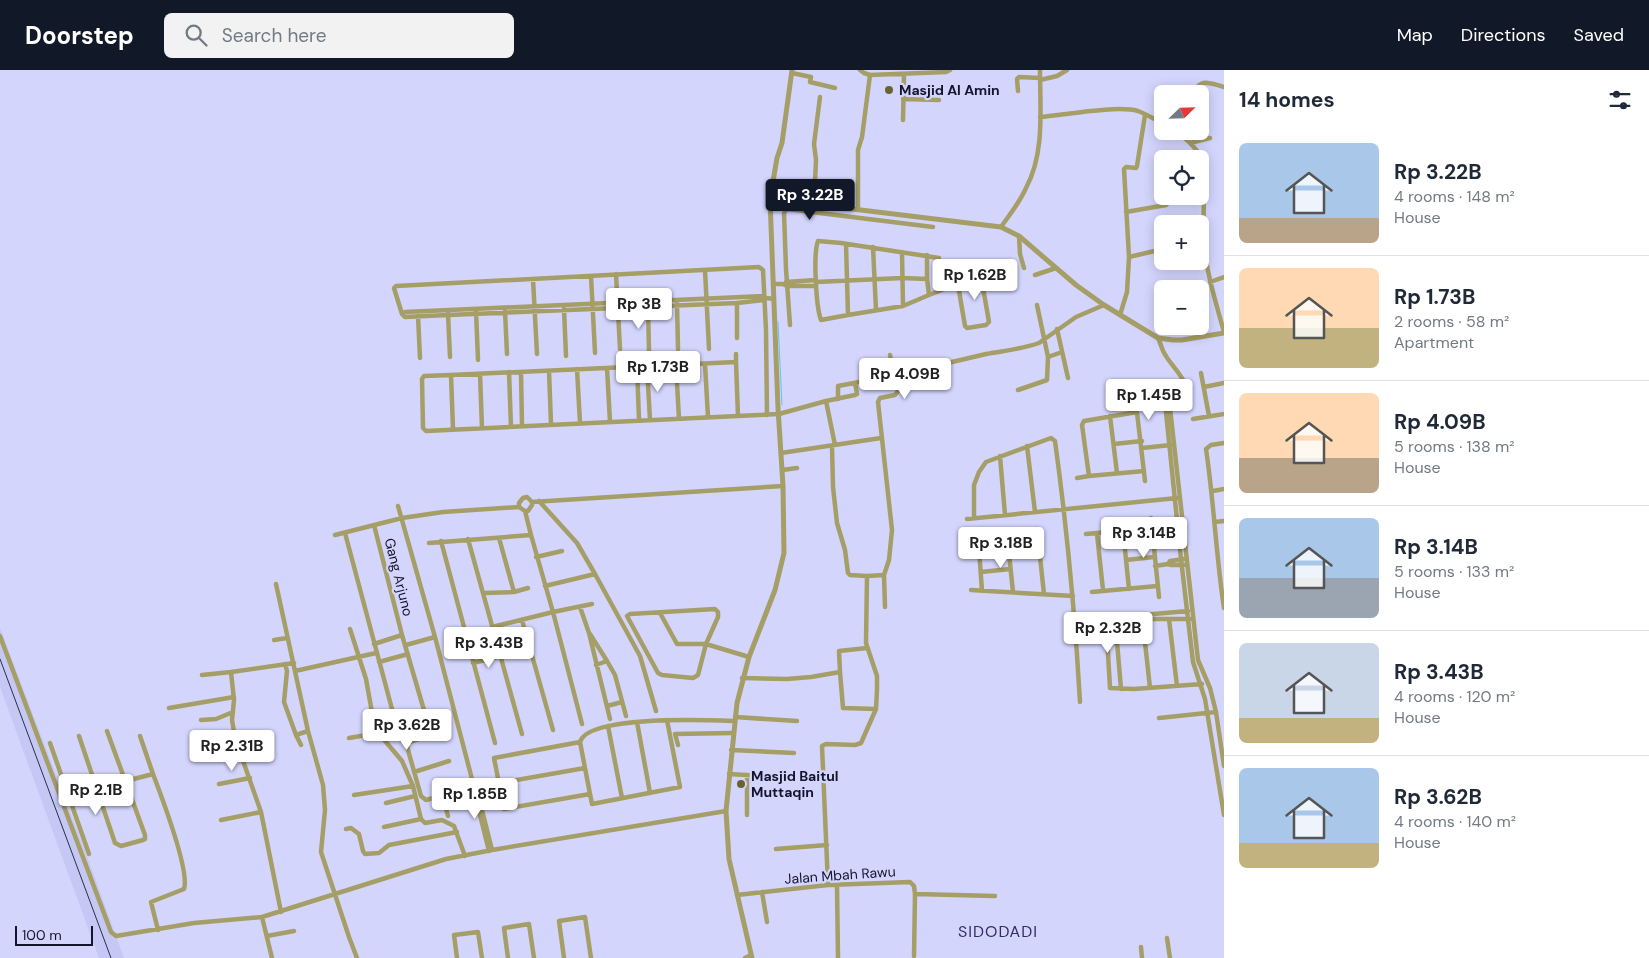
<!DOCTYPE html>
<meta charset="utf-8">
<style>
:root{--surface:#fff;--page:#f2f2f3;--text:#1f2937;--muted:#747a83;--line:#e0e1e3;--accent:#111827}
body{margin:0;font-family:"DM Sans",sans-serif;background:var(--page);color:var(--text);height:100vh;display:flex;flex-direction:column;font-size:19px;white-space:nowrap}
*{box-sizing:border-box;margin:0}
p{font-size:16px;color:var(--muted)}
.icon{flex:none;width:28px;height:28px;fill:none;stroke:currentColor;stroke-width:2;stroke-linecap:round;stroke-linejoin:round}
.map{position:relative;flex:1;overflow:hidden}
.panel{display:flex;flex-direction:column;background:var(--surface);width:425px}
.panel>*{flex:none}
.needle{width:32px;rotate:67deg}
.buttons{position:absolute;left:1154px;top:15px;display:grid;gap:10px}
.buttons a{display:grid;place-items:center;width:55px;height:55px;border-radius:8px;background:var(--surface);box-shadow:0 2px 12px #0003;font-size:25px}
.scale{position:absolute;left:15px;bottom:12px;width:78px;box-sizing:border-box;padding-left:5px;border:2px solid #14142b;border-top:0;font-size:14px;line-height:18px;white-space:nowrap;color:#14142b;-webkit-text-stroke:4px #d3d5fd;paint-order:stroke}
.price{position:absolute;translate:-50% -42px;padding:0 11px;border-radius:5px;background:#fff;color:#222;font-size:16px;line-height:32px;filter:drop-shadow(0 1px 2px #0008)}
.price::after{content:'';position:absolute;left:50%;top:30px;width:15px;height:11px;margin-left:-8px;background:inherit;clip-path:polygon(0 0,100% 0,50% 100%)}
.price.active{background:var(--accent);color:#fff}
ul{padding:0;list-style:none}
li{display:flex;align-items:center;gap:15px;height:125px;padding:0 15px}
li+li{border-top:1px solid var(--line)}
li span{display:grid;place-items:center;flex:none;width:140px;height:100px;border-radius:8px;color:#555}
li>.icon{margin-inline-start:auto}
span .icon{width:60px;height:60px;fill:#fffc;stroke-width:1}
li b{font-size:21px}
h2{display:flex;justify-content:space-between;align-items:center;height:60px;padding:0 15px;font-size:21px}
header{display:flex;align-items:center;gap:30px;box-sizing:border-box;height:70px;padding:0 25px;background:var(--accent);color:#fff}
header strong{font-size:24px}
nav{display:flex;gap:28px;margin-inline-start:auto;font-size:18px}
.search{width:350px;height:45px;background:var(--page);display:flex;align-items:center;gap:12px;box-sizing:border-box;padding:0 18px;border-radius:8px;color:var(--muted);font-size:19px}
main{display:flex;flex:1;min-height:0}
.map>svg:first-child{display:block}
.built{fill:#c5c8f4}
.lines{fill:none;stroke-linecap:round;stroke-linejoin:round}
.stream{stroke:#5cc7e9;stroke-width:1}
.minor{stroke:#a59e66;stroke-width:4.5}
.tertiary{stroke:#a59e66;stroke-width:5}
.rail{stroke:#2d2e47;stroke-width:1}
.poi-dot{fill:#69632f;stroke:#d3d5fd;stroke-width:2}
.labels{text-anchor:middle;dominant-baseline:central;stroke-width:4.5;stroke-linejoin:round;paint-order:stroke}
.poi-label{font-size:14px;font-weight:bold;fill:#14142b;stroke:#d3d5fd;text-anchor:start}
.street-label{font-size:14px;fill:#14142b;stroke:#d3d5fd}
.quarter-label{font-size:16px;letter-spacing:1px;fill:#2f2d62;stroke:#d3d5fd}
</style>
<header>
<strong>Doorstep</strong>
<div class="search"><svg class="icon" aria-label="search" viewBox="0 0 24 24"><circle cx="10" cy="10" r="6"/><path d="M15 15l6 6"/></svg>Search here</div>
<nav><a>Map</a><a>Directions</a><a>Saved</a></nav>
</header>
<main>
<div class="map">
<svg width="1224" height="888" viewBox="0 0 1224 888">
<rect width="100%" height="100%" fill="#d3d5fd"/>
<path class="built" d="M0 558 88 789 124 888H99L0 617Z"/>
<g class="lines">
<path class="stream" d="M778 252 782 335"/>
<path class="minor" d="M860 0 864 3 870 5
M792 3 811 7 810 12 835 18
M1040 10 1057 6 1067 0
M1018 21 1017 9 1019 7 1040 8
M1191 24C1202 8 1207 12 1224 17
M903 29 939 30
M1040 47C1064 45 1117 35 1138 41 1146 44 1154 49 1162 53
M903 50 904 5
M1176 61C1184 68 1195 75 1200 86 1207 101 1202 154 1204 175 1207 205 1216 233 1224 262
M1190 73 1210 68
M814 134 816 90 814 74 820 27
M858 140V80L862 67 870 5 946 2 950 0
M1126 142 1166 135 1168 133 1170 126
M1001 157C1010 144 1020 132 1026 118 1045 83 1040 39 1040 0
M1019 166 1020 184 1024 198
M846 174 848 245 821 250C816 237 813 183 818 171L841 173 939 188
M873 177 876 240
M902 182 903 236
M1129 187 1159 180
M705 200 709 279
M616 204 620 279
M1035 205 1056 198
M591 206 595 283
M533 209 537 284
M786 212 816 210
M816 212 902 208 927 209
M1210 212 1224 207
M773 214H783L787 216H816
M958 215 965 256 967 258 986 255 989 252 982 212
M929 225 947 218 994 208
M766 228 764 230 737 233 448 245 405 247 402 244 405 242 764 226 766 228 774 229
M677 233 678 279
M737 233V268
M648 234 649 282
M1037 235 1048 287
M564 239 566 286
M476 241 478 290
M505 241 507 284
M402 244 394 218 396 216 759 197 763 200 766 260 767 345
M448 244 450 287
M848 245 903 236 929 225 927 209V185
M1120 245 1127 222 1129 187 1124 99 1126 97 1136 98 1137 96 1145 45
M418 246 420 288
M790 255 786 199 784 143 787 139 933 157
M1057 259 1068 308
M1158 268C1161 274 1162 281 1166 286 1172 297 1193 314 1184 328 1180 334 1171 337 1166 342L1181 489 1193 592 1205 629 1224 745
M736 284V292
M705 294 708 347
M676 295 679 349
M647 296 650 350
M637 297 639 350
M607 298 610 352
M577 299 580 353
M549 301 551 354
M509 302 511 357
M521 302 522 356
M1201 303 1209 346
M480 304 482 358
M451 305 453 359
M1204 317 1224 313
M1018 320 1047 310 1048 287 1062 282
M838 329V316C887 307 936 296 986 284 1002 281 1023 279 1039 273L1076 247 1104 235
M826 331 835 375
M1136 334 1145 411
M1170 338 1198 590 1210 618 1216 642 1224 696
M1137 342 1084 351 1082 355 1089 406 1144 401
M738 346 736 292 451 305 424 306 422 309 423 358 426 361 779 344 826 331 855 325 857 324 855 313
M1110 346 1117 403
M1193 349 1224 344
M1224 373 1211 375 1206 379C1214 432 1216 486 1224 538
M1114 374 1142 371
M832 376 833 417 837 453 845 480 848 503 850 505 867 506
M1027 376 1035 442
M1142 378 1171 375
M781 383 881 368
M1000 386 1005 445
M782 400 797 398
M1077 408 1089 406
M1213 421 1224 419
M539 431 577 473 595 504 640 586 656 641
M532 432V435L528 441H525L519 437V433L523 428 527 427 532 432 783 416
M398 436 435 567 473 713V717L489 781
M525 441 531 465
M974 448V415L979 402 986 392 1051 368 1055 371C1067 458 1075 544 1080 632
M1151 448 1159 527
M967 449 1177 428
M1215 452 1224 451
M374 455 402 565 431 664
M1037 459 1044 524
M1123 460 1129 519
M345 463 400 669 406 673 443 661
M1086 464 1151 458
M1097 464 1103 520
M335 465 402 448 443 442 519 437
M978 465 982 521
M499 468 514 522
M468 469 522 664
M441 471 495 673
M429 473 531 465 553 542 592 534
M1008 474 1013 522
M979 476 1038 472
M536 487 562 481
M1126 490 1154 487
M1168 494 1171 495H1184
M1155 496 1168 494 1170 491 1184 489
M981 502 1010 499
M884 505 885 537
M276 514 308 661 323 715 325 740 321 782 349 867 357 888
M545 516 595 504
M971 520 1073 526
M1092 522 1157 516
M484 523 514 522 528 518
M580 537 589 563 610 649
M715 539 718 542V547L706 574 698 605 693 608 662 605 658 603 627 546 630 544Z
M660 543 677 574H706L749 587
M1142 545 1150 618
M1115 548 1121 619
M1106 549 1110 618 1134 619 1202 614
M1141 549H1190
M1169 549 1177 616
M522 550 553 660
M1076 552 1137 547 1142 545 1188 541
M492 557 553 542 582 654
M350 559 366 609 375 659 402 691 413 716 421 749 425 753 442 750 454 756 465 786
M590 564 607 591 596 595
M0 566 111 862 116 866 194 853 262 847 446 789 492 780 726 741
M274 570 287 568
M374 574 402 565
M406 575 435 567
M607 591 615 605 626 646
M379 592 408 584
M473 593 501 586
M285 594 287 601 284 632 296 665
M295 601 376 583
M840 602 839 581 867 578
M202 605 231 602
M742 608 787 609 811 607 840 602 843 638 876 639
M607 636 622 632
M169 638 234 627
M735 647 797 651
M1159 648 1216 642
M201 650 216 649 233 642
M667 650 680 717 592 734 590 724 504 739 494 688 580 672C588 645 708 650 734 651
M637 652 650 723
M608 656 622 728
M79 666 115 773 121 776 143 770 145 769V765L107 661
M349 668 378 663
M580 672 590 724
M50 673 89 784
M406 673 421 726 426 730 476 716
M301 675 296 665 308 661
M678 675 675 664 733 663
M731 680 794 683
M414 702 449 691
M153 704C161 725 190 801 184 819L151 832 158 860
M729 704 782 707
M499 713 585 698
M219 714 250 708
M474 714 476 716 492 780
M442 724 448 746
M354 725 413 716
M60 728 153 704 140 666
M386 733 415 726
M747 745V706
M221 750 261 742
M384 757 421 749
M346 759 351 758 359 764 363 781 365 784 379 783 389 775 457 762
M776 779 827 775
M828 815 822 676 826 674 855 675 861 673 876 639 877 620V606L866 573 867 506 884 505 889 490 892 460 878 332 880 328 895 325 898 321 890 285
M837 815 838 888
M762 822 767 852
M737 825 828 815 910 812 914 816 915 824 995 826
M281 842 261 742 235 668 232 650 234 630 231 602 294 593
M262 847 272 888
M267 866 294 861
M1167 868 1170 888
M1141 877 1142 888
M914 886 915 824
M457 888 454 865 478 862 482 888
M508 888 504 858 529 854 534 888
M564 888 559 851 585 847 591 888
M745 888 751 885"/>
<path class="tertiary" d="M770 129 1001 157 1019 166 1076 215 1104 235 1158 268 1173 270H1182L1224 263
M752 888 729 789 726 741 737 633 749 587 775 520 784 483 783 416 778 338 770 129 777 88 782 73 792 0"/>
<path class="rail" d="M0 589 111 888"/>
</g>
<g class="poi-dot">
<circle cx="889" cy="20" r="5"/>
<circle cx="741" cy="714" r="5"/>
</g>
<g class="labels">
<g class="poi-label">
<text x="899" y="20">Masjid Al Amin</text>
<text x="751" y="706">Masjid Baitul<tspan x="751" dy="16">Muttaqin</tspan></text>
</g>
<g class="street-label">
<text transform="translate(399 507) rotate(76)">Gang Arjuno</text>
<text transform="translate(840 805) rotate(-4)">Jalan Mbah Rawu</text>
</g>
<g class="quarter-label">
<text x="998" y="861">SIDODADI</text>
</g>
</g>
</svg>
<div class="buttons">
<a><svg class="needle" viewBox="-14 -14 28 28"><path d="M0-13l5 13h-10z" fill="#e53935"/><path d="M0 13l5-13h-10z" fill="#747a83"/></svg></a>
<a><svg class="icon" aria-label="locate" viewBox="0 0 24 24"><circle cx="12" cy="12" r="6"/><path d="M12 2v4M12 18v4M2 12h4M18 12h4"/></svg></a>
<a>+</a>
<a>−</a>
</div>
<div class="scale">100 m</div>
<b class="price active" style="left:810px;top:151px">Rp 3.22B</b>
<b class="price" style="left:975px;top:231px">Rp 1.62B</b>
<b class="price" style="left:639px;top:260px">Rp 3B</b>
<b class="price" style="left:658px;top:323px">Rp 1.73B</b>
<b class="price" style="left:905px;top:330px">Rp 4.09B</b>
<b class="price" style="left:1149px;top:351px">Rp 1.45B</b>
<b class="price" style="left:1144px;top:489px">Rp 3.14B</b>
<b class="price" style="left:1001px;top:499px">Rp 3.18B</b>
<b class="price" style="left:1108px;top:584px">Rp 2.32B</b>
<b class="price" style="left:489px;top:599px">Rp 3.43B</b>
<b class="price" style="left:407px;top:681px">Rp 3.62B</b>
<b class="price" style="left:232px;top:702px">Rp 2.31B</b>
<b class="price" style="left:96px;top:746px">Rp 2.1B</b>
<b class="price" style="left:475px;top:750px">Rp 1.85B</b>
</div>
<section class="panel">
<h2>14 homes<svg class="icon" aria-label="filters" viewBox="0 0 24 24"><path d="M4 7h16M4 17h16"/><circle cx="9" cy="7" r="2"/><circle cx="15" cy="17" r="2"/></svg></h2>
<ul>
<li><span style="background:linear-gradient(#a9c7e8 75%,#b9a48a 0)"><svg class="icon" aria-label="home" viewBox="0 0 24 24"><path d="M3 11l9-7 9 7M6 9v11h12V9"/></svg></span><div><b>Rp 3.22B</b><p>4 rooms · 148 m²</p><p>House</p></div></li>
<li><span style="background:linear-gradient(#ffd9b3 60%,#c2b280 0)"><svg class="icon" aria-label="home" viewBox="0 0 24 24"><path d="M3 11l9-7 9 7M6 9v11h12V9"/></svg></span><div><b>Rp 1.73B</b><p>2 rooms · 58 m²</p><p>Apartment</p></div></li>
<li><span style="background:linear-gradient(#ffd9b3 65%,#b9a48a 0)"><svg class="icon" aria-label="home" viewBox="0 0 24 24"><path d="M3 11l9-7 9 7M6 9v11h12V9"/></svg></span><div><b>Rp 4.09B</b><p>5 rooms · 138 m²</p><p>House</p></div></li>
<li><span style="background:linear-gradient(#a9c7e8 60%,#9aa5b1 0)"><svg class="icon" aria-label="home" viewBox="0 0 24 24"><path d="M3 11l9-7 9 7M6 9v11h12V9"/></svg></span><div><b>Rp 3.14B</b><p>5 rooms · 133 m²</p><p>House</p></div></li>
<li><span style="background:linear-gradient(#c9d6e8 75%,#c2b280 0)"><svg class="icon" aria-label="home" viewBox="0 0 24 24"><path d="M3 11l9-7 9 7M6 9v11h12V9"/></svg></span><div><b>Rp 3.43B</b><p>4 rooms · 120 m²</p><p>House</p></div></li>
<li><span style="background:linear-gradient(#a9c7e8 75%,#c2b280 0)"><svg class="icon" aria-label="home" viewBox="0 0 24 24"><path d="M3 11l9-7 9 7M6 9v11h12V9"/></svg></span><div><b>Rp 3.62B</b><p>4 rooms · 140 m²</p><p>House</p></div></li>
</ul>
</section>
</main>
